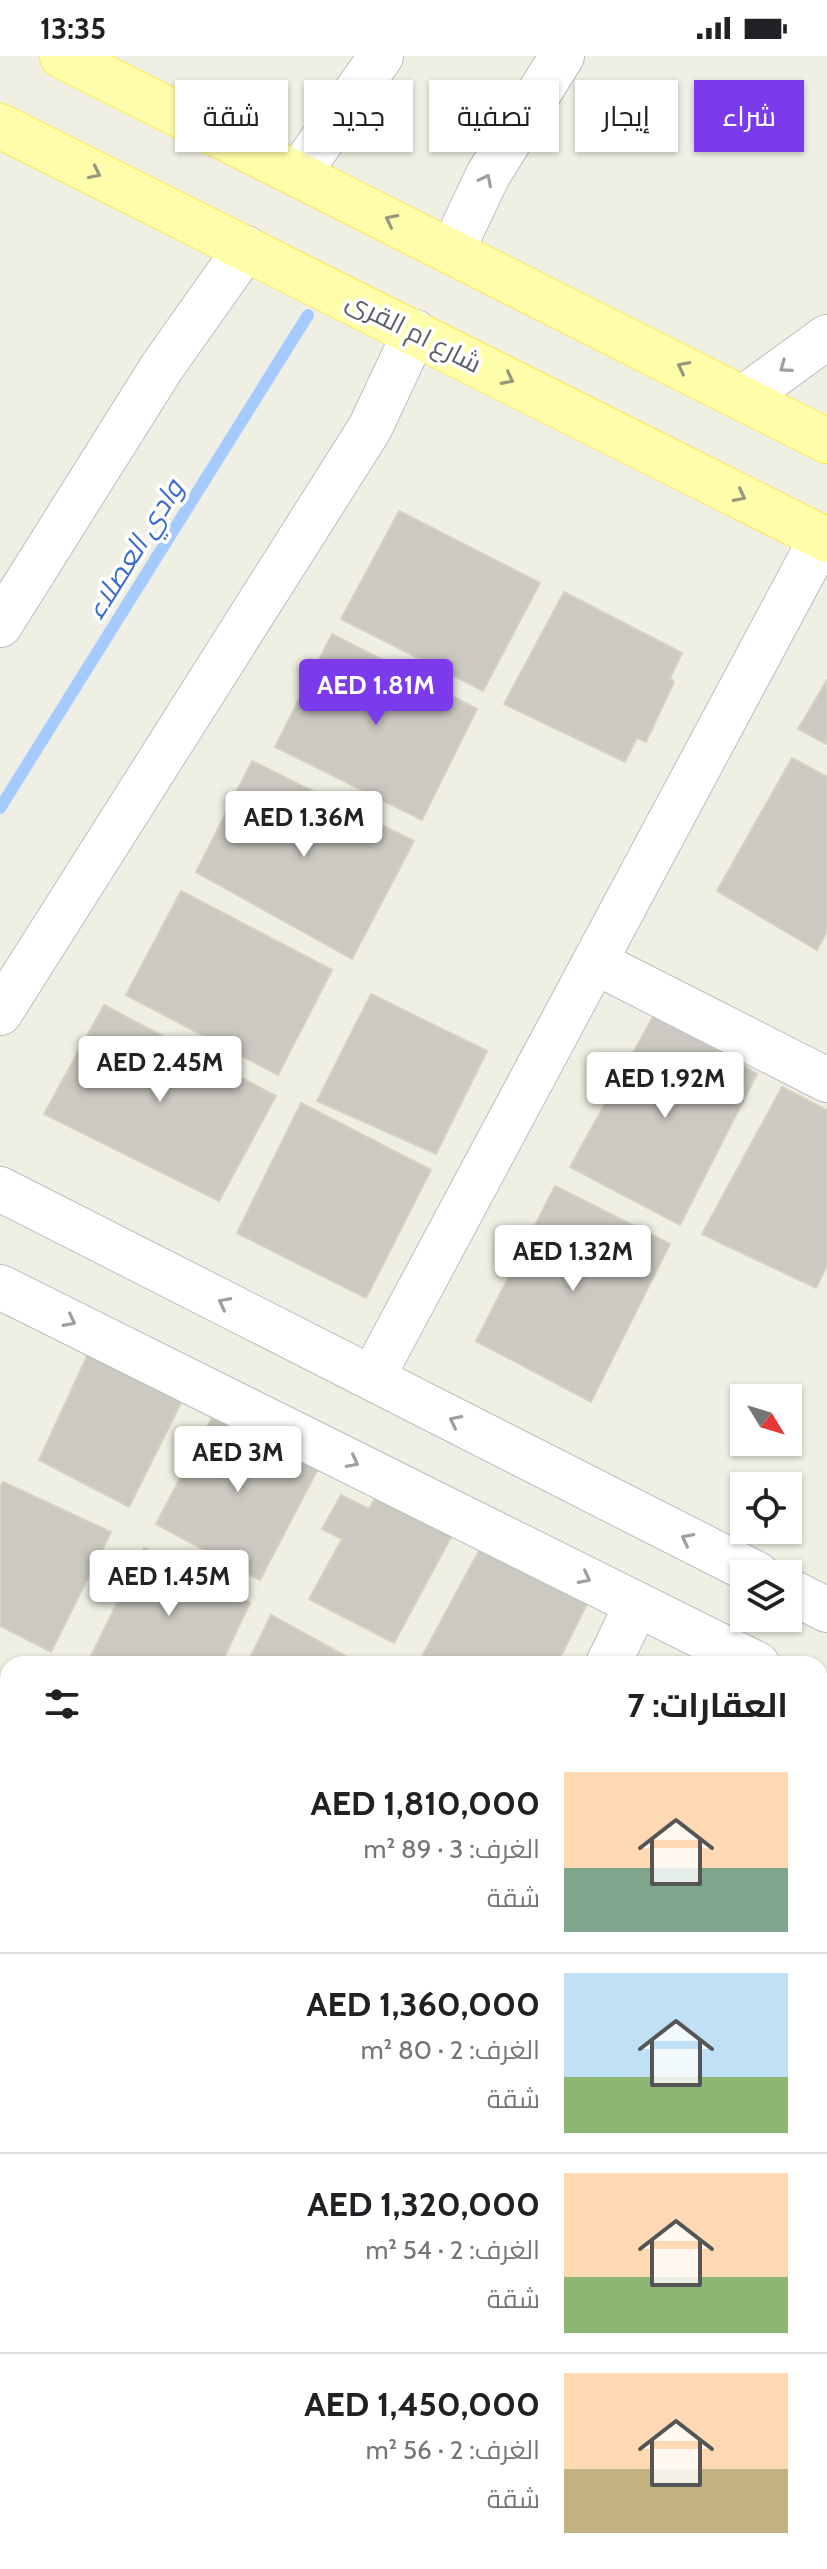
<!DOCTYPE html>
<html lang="ar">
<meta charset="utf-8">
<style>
:root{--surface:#fff;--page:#f6f6f6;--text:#202124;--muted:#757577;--line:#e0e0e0;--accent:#7c3aed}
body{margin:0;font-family:Cabin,Cairo,sans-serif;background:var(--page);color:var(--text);direction:rtl;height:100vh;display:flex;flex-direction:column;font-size:30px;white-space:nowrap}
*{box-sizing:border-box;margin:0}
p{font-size:26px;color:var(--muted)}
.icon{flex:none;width:44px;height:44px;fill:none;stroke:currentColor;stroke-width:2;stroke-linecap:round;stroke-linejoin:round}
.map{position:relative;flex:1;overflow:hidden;direction:ltr}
.side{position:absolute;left:0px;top:1600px;width:828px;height:914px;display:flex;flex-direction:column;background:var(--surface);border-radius:24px 24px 0 0;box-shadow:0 2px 6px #0004;direction:rtl}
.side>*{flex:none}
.guide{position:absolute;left:24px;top:24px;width:780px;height:72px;direction:rtl;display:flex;gap:16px}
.needle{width:52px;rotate:128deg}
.buttons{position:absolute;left:730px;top:1328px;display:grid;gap:16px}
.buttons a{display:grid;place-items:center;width:72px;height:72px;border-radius:0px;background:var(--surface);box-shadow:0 2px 6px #0004;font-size:40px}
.price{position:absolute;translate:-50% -68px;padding:0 18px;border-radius:8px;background:#fff;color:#222;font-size:26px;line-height:52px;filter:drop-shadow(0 2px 4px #0008)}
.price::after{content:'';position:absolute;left:50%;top:48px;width:24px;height:18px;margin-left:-12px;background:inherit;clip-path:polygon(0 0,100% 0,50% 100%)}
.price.current{background:var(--accent);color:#fff}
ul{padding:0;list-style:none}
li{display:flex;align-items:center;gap:24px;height:200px;padding:0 40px}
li+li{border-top:2px solid var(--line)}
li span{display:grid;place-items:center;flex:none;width:224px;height:160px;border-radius:0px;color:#555}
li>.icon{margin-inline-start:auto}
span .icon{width:96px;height:96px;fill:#fffc;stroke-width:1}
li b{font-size:34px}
h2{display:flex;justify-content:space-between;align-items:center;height:96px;padding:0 40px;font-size:34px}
.tag{padding:0 28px;border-radius:0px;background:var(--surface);box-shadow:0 2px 6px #0004;font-size:28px;line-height:72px}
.tag.current{background:var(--accent);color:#fff}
.status{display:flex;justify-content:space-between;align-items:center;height:56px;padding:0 40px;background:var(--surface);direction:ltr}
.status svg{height:22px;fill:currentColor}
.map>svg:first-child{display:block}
.education{fill:#e0dfd3}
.green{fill:#beeac5}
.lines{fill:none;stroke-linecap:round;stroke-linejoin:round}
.stream{stroke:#a5caff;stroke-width:12}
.building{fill:#cbc9c1;stroke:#d5d2c1;stroke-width:2}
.minor-casing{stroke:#bcbdc4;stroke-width:46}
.major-casing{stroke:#ffe94e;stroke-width:46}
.minor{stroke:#fff;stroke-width:44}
.major{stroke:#fffeaa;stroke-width:44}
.oneway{stroke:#95977e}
.oneway2{stroke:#9d9fa3}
.labels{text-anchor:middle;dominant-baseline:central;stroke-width:7;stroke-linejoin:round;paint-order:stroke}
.street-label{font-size:26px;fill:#5c5f66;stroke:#fff}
.water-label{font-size:28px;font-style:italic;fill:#3a6cd0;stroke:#fff}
</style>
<div class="status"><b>13:35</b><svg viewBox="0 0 49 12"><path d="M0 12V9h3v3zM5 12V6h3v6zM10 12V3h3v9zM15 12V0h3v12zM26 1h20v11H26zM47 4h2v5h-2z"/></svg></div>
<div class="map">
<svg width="827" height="2513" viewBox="0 0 827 2513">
<rect width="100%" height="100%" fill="#f0efe4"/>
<path class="education" d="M827 2381V2513H757L761 2506H820V2394Z"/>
<path class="green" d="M8 1852V2242L0 2237V1867Z"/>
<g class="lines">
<path class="stream" d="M0 752 308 259"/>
</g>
<path class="building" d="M399 455 540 527 483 635 341 563Z
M564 536 682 597 670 622 674 626 646 686 637 682 625 706 504 648Z
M332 578 477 653 422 764 275 691Z
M827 624V688L798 673Z
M792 702 827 721V875L817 894 717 835Z
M252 705 414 785 352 903 196 816Z
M181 835 332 914 278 1019 126 939Z
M371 938 487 995 436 1098 317 1045Z
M104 949 276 1040 219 1145 44 1058Z
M655 957 757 1018 680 1169 570 1111Z
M782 1031 827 1054V1210L816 1232 702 1178Z
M301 1047 431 1114 366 1242 237 1177Z
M555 1130 670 1188 591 1346 476 1285Z
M89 1296 182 1345 129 1451 39 1404Z
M216 1354 321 1407 260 1524 156 1468Z
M3 1426 111 1476 51 1596 0 1570V1431Z
M382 1430 456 1472 394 1587 309 1543 342 1483 322 1473 341 1439 369 1453Z
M482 1489 587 1548 557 1608H423L419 1606Z
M144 1492 250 1547 221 1608H98L89 1604Z
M271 1559 360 1608H247Z
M820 1658 827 1661V1695L820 1710Z
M827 1753V1788L820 1784V1769Z
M820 1810 827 1814V1953L820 1950Z
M820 1976 827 1980V2110L820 2107Z
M0 2352 8 2355V2496L0 2492Z
M83 2506H241L238 2513H79Z
M271 2506H316L330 2513H267Z
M566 2506H622L618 2513H580Z"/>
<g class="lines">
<defs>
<path id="minor" d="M299 117 381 0
M452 195 488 119 562 0
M743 342 827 281
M0 569 162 311 246 192
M595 906 827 1024
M0 957 370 372 415 276
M0 1133 757 1518
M0 1231 757 1608
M372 1322 822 481
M788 1534 827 1554
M608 1608 637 1548
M820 1639 827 1643
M0 1678 8 1682
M0 1814 8 1798
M820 2271 827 2258
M0 2287 8 2291
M426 2506 440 2513
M698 2513 701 2506"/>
<path id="major" d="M62 0 827 385
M0 70 827 484"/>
</defs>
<use href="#minor" class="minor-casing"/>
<use href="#major" class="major-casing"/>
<use href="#minor" class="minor"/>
<use href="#major" class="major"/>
</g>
<defs><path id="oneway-chevron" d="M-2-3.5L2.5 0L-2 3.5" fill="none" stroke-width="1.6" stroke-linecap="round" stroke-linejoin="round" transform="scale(2)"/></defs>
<g class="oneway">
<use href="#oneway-chevron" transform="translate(95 117) rotate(26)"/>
<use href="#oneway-chevron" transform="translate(391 164) rotate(-153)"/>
<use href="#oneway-chevron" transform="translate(683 311) rotate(-153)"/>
<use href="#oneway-chevron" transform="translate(508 323) rotate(27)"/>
<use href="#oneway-chevron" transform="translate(740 440) rotate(27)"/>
</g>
<g class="oneway2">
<use href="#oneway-chevron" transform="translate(486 124) rotate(-63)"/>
<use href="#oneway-chevron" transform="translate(785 311) rotate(144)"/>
<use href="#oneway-chevron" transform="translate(224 1247) rotate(-153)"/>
<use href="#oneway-chevron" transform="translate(70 1265) rotate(27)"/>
<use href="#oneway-chevron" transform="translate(455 1365) rotate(-153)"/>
<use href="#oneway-chevron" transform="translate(353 1406) rotate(27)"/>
<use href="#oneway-chevron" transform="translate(687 1483) rotate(-153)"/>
<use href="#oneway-chevron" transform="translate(585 1522) rotate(27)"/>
</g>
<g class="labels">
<g class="street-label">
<text transform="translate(414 276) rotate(27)">شارع ام القرى</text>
</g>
<g class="water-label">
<text transform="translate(134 493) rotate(-58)">وادي العصلاء</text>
</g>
</g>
</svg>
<div class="buttons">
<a><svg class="needle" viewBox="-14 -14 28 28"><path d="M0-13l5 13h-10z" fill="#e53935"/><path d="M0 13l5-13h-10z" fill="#757577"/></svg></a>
<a><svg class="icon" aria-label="locate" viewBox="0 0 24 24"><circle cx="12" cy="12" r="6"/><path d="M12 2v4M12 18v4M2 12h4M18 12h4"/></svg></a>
<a><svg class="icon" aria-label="layers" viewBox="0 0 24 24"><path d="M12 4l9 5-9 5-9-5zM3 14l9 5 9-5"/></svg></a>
</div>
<b class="price current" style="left:376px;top:671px">AED 1.81M</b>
<b class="price" style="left:304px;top:803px">AED 1.36M</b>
<b class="price" style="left:160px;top:1048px">AED 2.45M</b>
<b class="price" style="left:665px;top:1064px">AED 1.92M</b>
<b class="price" style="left:573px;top:1237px">AED 1.32M</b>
<b class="price" style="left:238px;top:1438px">AED 3M</b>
<b class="price" style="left:169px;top:1562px">AED 1.45M</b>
<div class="guide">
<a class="tag current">شراء</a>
<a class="tag">إيجار</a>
<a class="tag">تصفية</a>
<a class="tag">جديد</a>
<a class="tag">شقة</a>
</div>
<section class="side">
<h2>العقارات: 7<svg class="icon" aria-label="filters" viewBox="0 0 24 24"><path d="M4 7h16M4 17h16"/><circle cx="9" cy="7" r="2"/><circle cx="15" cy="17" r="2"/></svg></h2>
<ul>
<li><span style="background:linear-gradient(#ffd9b3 60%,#7fa58c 0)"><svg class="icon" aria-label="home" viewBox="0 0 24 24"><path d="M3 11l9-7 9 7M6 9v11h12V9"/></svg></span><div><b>AED 1,810,000</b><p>الغرف: 3 · 89 m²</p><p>شقة</p></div></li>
<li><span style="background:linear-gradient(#bfe0f5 65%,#8fb573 0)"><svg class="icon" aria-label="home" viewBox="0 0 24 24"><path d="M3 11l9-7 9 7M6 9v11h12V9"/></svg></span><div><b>AED 1,360,000</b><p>الغرف: 2 · 80 m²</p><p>شقة</p></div></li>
<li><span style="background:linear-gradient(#ffd9b3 65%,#8fb573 0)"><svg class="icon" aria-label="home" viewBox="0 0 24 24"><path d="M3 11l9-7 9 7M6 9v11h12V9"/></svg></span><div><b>AED 1,320,000</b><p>الغرف: 2 · 54 m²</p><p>شقة</p></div></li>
<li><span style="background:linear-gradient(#ffd9b3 60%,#c2b280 0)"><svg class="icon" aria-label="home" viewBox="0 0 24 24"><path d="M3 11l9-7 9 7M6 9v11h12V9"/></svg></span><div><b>AED 1,450,000</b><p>الغرف: 2 · 56 m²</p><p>شقة</p></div></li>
</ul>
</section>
</div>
